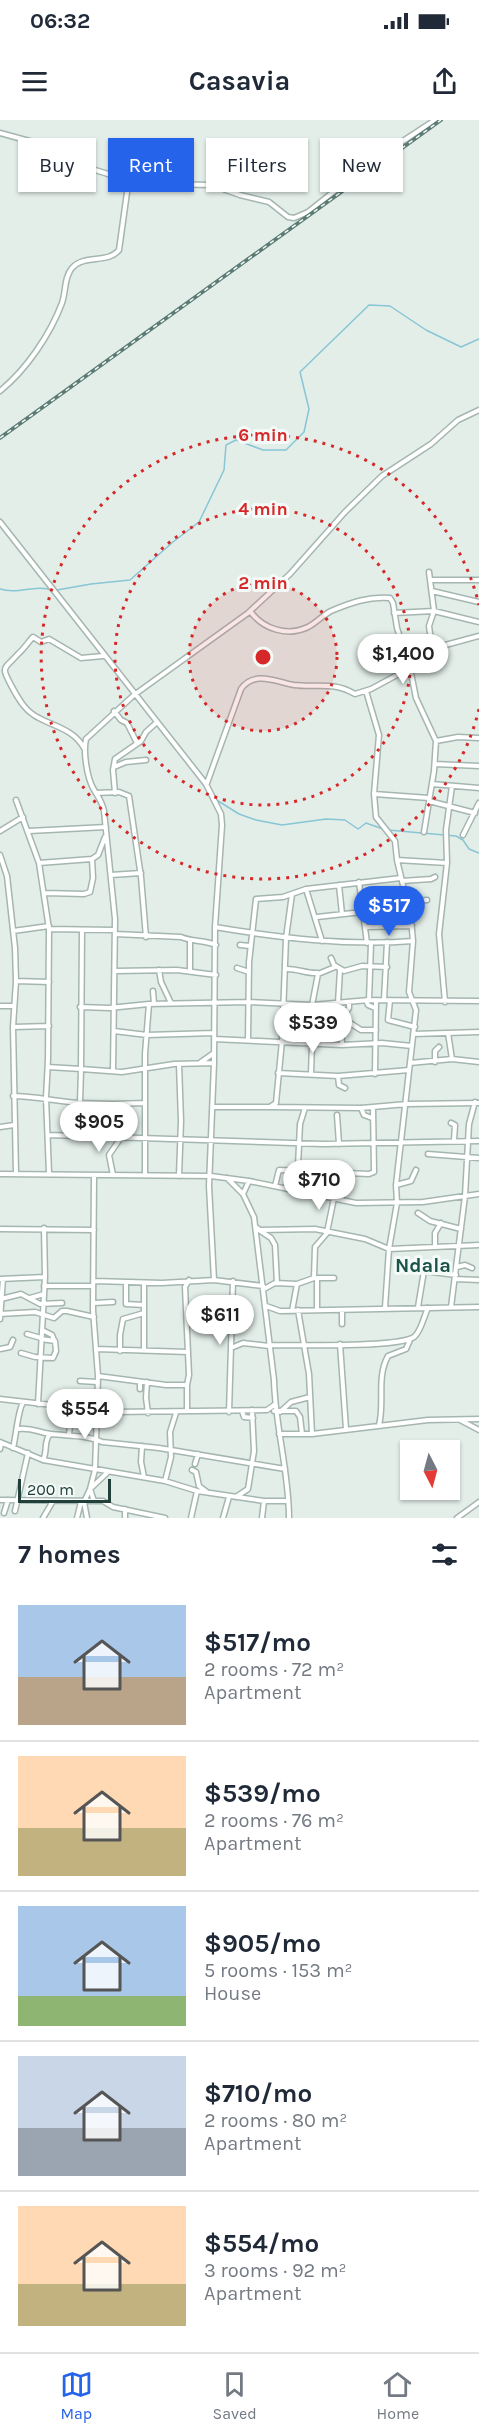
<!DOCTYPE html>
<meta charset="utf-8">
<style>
:root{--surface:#fff;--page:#f6f6f7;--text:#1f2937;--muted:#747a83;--line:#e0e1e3;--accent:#2563eb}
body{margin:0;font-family:Karla,sans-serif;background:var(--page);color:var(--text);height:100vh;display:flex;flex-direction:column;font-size:22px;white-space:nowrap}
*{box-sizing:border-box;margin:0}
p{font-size:20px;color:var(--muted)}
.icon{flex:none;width:33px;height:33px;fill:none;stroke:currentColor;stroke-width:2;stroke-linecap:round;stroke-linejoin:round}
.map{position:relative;height:1398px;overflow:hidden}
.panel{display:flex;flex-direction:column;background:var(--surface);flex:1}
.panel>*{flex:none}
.guide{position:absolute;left:18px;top:18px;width:444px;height:54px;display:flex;gap:12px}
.needle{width:39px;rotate:174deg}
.buttons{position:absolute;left:400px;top:1320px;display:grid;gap:12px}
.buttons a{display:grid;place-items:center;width:60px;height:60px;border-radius:0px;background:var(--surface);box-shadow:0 2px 4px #0004;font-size:30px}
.scale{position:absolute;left:18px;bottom:15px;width:93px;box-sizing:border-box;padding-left:6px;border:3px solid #21403a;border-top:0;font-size:16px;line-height:21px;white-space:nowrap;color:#21403a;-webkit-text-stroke:4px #f4faf7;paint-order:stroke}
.price{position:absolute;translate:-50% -51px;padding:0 14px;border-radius:21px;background:#fff;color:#222;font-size:20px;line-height:39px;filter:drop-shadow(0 2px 3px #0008)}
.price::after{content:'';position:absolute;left:50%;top:36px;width:18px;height:14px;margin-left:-9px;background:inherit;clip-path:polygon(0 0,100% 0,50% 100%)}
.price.on{background:var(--accent);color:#fff}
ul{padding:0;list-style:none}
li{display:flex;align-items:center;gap:18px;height:150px;padding:0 18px}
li+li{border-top:2px solid var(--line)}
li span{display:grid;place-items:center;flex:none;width:168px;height:120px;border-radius:0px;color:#555}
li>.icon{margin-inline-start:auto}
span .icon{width:72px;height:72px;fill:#fffc;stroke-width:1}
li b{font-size:26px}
h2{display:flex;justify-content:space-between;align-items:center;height:72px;padding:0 18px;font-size:26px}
.tag{padding:0 21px;border-radius:0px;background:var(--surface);box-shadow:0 2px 4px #0004;font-size:21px;line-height:54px}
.tag.on{background:var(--accent);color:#fff}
.status{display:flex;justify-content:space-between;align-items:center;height:42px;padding:0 30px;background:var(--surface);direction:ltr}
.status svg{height:16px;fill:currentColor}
header{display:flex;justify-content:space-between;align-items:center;height:78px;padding:0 18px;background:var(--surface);font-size:27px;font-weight:700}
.tab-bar{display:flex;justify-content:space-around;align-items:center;height:84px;border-top:2px solid var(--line);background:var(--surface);font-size:16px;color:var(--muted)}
.tab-bar a{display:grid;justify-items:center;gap:3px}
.tab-bar .on{color:var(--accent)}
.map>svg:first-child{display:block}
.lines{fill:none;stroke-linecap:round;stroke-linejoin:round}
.stream{stroke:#88c5d5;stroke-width:1.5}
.minor-casing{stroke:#a5b6b1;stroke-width:7}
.minor{stroke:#fff;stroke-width:4}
.rail-casing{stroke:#5c7b75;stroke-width:4}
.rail{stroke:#f4faf7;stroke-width:1.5;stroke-dasharray:4.5;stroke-linecap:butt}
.ring{fill:none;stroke:#d62828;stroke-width:3;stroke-dasharray:3 6}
.labels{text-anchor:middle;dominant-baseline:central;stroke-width:6;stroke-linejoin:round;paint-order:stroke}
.quarter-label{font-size:20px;font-weight:bold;fill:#1c5349;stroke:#f4faf7}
.centre{fill:#d62828;stroke:#f4faf7;stroke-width:3}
.ring-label{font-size:18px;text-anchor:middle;font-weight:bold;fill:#d62828;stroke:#f4faf7;stroke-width:6;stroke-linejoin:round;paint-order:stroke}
</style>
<div class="status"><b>06:32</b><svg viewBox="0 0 49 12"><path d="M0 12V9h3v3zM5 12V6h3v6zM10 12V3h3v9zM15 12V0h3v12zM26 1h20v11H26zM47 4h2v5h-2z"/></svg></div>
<header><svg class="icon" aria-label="menu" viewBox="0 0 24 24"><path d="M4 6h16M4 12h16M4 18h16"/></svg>Casavia<svg class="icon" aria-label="share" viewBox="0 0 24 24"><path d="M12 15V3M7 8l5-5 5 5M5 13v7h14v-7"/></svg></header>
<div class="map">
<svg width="479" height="1398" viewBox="0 0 479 1398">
<rect width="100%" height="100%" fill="#e3eee9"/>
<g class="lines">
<path class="stream" d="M0 469C18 475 35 464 52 470
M57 470 91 464 130 460 173 422 199 402 224 350 226 325 236 320 263 330H286L304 312 309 289 300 252 369 185 390 186 426 210 461 227 479 219
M215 679 239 694 256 700 282 705 326 699 345 700 358 709 366 703 383 709
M388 710 456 716 463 720 469 729 479 733"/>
<defs>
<path id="minor" d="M0 13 33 22 63 40 108 54 162 64 212 65 240 75 269 82 288 97 294 98 308 92 371 42 435 0
M0 271C26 250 50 215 62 183 66 172 64 157 72 148 84 134 108 144 119 130L129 58
M0 402 206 664 221 694 222 705 215 807 214 943 209 1066 214 1160
M429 452 434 491 429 506 432 528
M430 460H479
M432 471 479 482
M394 493 434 491 479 502
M405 531 438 527 479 516
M410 548 416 578 436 621 434 651 424 712
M366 571 379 615 374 674 376 697 395 721 397 740 411 799 413 821 409 872 416 890 396 1065 397 1083 389 1129 385 1188
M114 591 121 600 127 603 137 623
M436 621 458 617 479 618
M84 628C74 610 56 607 39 598 26 592 19 580 12 567 0 545 4 550 18 534 24 529 28 522 33 517L41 522 49 519 81 538 103 536
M435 644 479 646
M114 647 126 642 146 640
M207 663 241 569C254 550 277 562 294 565 318 568 332 561 355 574L371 569 410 548 397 508 393 483 390 478C369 476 350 483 331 491 323 495 316 503 308 507 287 517 263 509 250 491
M432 664 479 668
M96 673 119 672 129 676 141 757 146 817
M115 673 113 650 115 639 141 621 146 612 156 603
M374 674 429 678
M16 680 39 743 49 809 48 939 46 978 49 1053
M429 681 475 693
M0 711 23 697
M29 711 106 707
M463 715 479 683
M0 735 7 756 15 828 16 861 13 907 16 1053
M397 740 447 743
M39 743 92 739 98 735 105 717
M111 755 141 753
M402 761 431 759 435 757
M359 762 367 823
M339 765 342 794
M306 769 322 821
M45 773 84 774 90 772 93 758 92 739
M407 782 427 780
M387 785 388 795
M361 786 408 783
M317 797 362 792
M215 807C280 818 347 826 413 821
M365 807 412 806
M49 809 115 810
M13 811 49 806
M115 814 181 817C193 822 204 820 216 825
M240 825 250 826
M331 838 334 845 344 851 362 846 387 847
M237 848 249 852
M285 849C297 848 306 854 318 853
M159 850 161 862 171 883
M115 851 177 850 216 855
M190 851V821
M16 861 49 862
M153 871 154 884
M366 880 368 885 375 888
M369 880 371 823
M384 880 387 822
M390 880 388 900 415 907
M445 882 439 814 447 743 446 710 452 666
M338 883 340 850
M312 885 318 854 335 847
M0 886H14
M80 887 109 888 149 884 249 882 312 885 369 880 479 881
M340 903H350L361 910H376
M13 907 49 906
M114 911 147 915 214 913
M448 913 452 939
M413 914 479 912
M214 919 342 925 382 923 412 926
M248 920 249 842 256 779 283 777 306 769 401 758
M342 925 341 900 349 888V882
M201 942 214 933
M435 942V931L439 927
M410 943 452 939 479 942
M48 947 81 949 82 810
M113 951 115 799 104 691C102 681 98 677 93 668 87 657 83 632 86 619L134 575 248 493 290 454 345 392 382 356 431 324 458 300 479 290
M278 953 338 956 409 950
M311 954 312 923
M375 954 376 880
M338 956 339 965 345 968
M13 976C36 976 58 982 80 983L81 949 122 952 174 944 214 943
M80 983 113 984 145 983
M213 987H270L276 983 282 921 286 818 292 774
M271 987 361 988 407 984 479 983
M361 988 364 995 372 998
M337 995 339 1024
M451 1003 455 1005 454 1020
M0 1007 14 1005
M48 1015 323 1024 479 1021
M428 1034 479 1038
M0 1054 211 1056 249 1061 356 1083 423 1082 479 1074
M113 1055 109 1035 122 1016
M145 1055V934L149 884
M179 1056 181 1001 179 944
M227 1058 243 1074 254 1097 274 1260C275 1306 289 1351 289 1398
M396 1065 411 1061 416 1050
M275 1066 279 1050 369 1054 374 1052 373 987
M291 1070 298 1046 300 1004 305 988
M243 1074 249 1061
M418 1093 430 1101 461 1109
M256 1107 260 1110 315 1109 365 1119 389 1129 479 1125
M0 1109 94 1110
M259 1110 271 1118 275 1125 277 1163
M327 1112 334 1078
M435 1126V1113L441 1103
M457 1147 465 1145 472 1148
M317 1158H334
M0 1159 45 1157
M455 1159 479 1160
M95 1161 162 1163 214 1160 263 1166
M126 1163V1184L144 1185
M144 1163V1231
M44 1166H93
M264 1169 275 1163 297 1164
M30 1178 44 1174
M1 1179 21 1174 40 1184 62 1183
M94 1183 113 1182
M266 1186 280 1191 479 1187
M418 1187 424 1151 456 1155
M451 1187 465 1076 469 1004 475 982
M298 1190 309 1254 312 1314
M317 1190V1158
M292 1191 297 1164 314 1158 315 1127 328 1112
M0 1194 35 1192 54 1198 62 1191H67L94 1197
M0 1199 3 1159
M342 1204V1190
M42 1210 52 1215 54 1220
M27 1214 41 1218
M340 1224 346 1309
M269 1225C294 1225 398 1228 414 1217 421 1212 424 1196 428 1188
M231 1228 243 1223 269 1226
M0 1229 10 1227 13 1220
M96 1229 188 1232
M120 1231V1215L123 1199 144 1193
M21 1233 35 1237 53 1238 56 1231 55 1221 41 1219
M98 1256 166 1265H187
M80 1261 97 1262
M147 1262 146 1278 148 1293
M140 1269V1262
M0 1279 113 1292 267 1290 274 1285
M38 1284 45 1157 44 1108
M187 1291V1265L189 1255 185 1167 189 1160
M242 1291 244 1297 253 1298
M274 1291H296L300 1297 302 1314
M229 1292 233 1161
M280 1292 291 1282 310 1277
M460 1300 479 1310
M379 1305C385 1282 376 1258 388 1236L406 1229 410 1220
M18 1309C33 1307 38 1313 51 1314 69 1316 87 1315 102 1322L159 1328 285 1349
M279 1314H312L428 1300 479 1299
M69 1315 70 1305
M0 1322 43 1340 165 1361 197 1371 264 1381H288
M142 1326 141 1342 144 1357
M13 1328C16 1317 18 1289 23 1283
M0 1329 1 1323
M43 1340C48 1330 43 1323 50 1314
M195 1344 198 1334
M192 1350 196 1352 199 1366 207 1372
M165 1361 171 1337 170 1312 176 1293
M236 1377 248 1369 254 1331 252 1290
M0 1380 103 1381 113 1387 165 1398
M94 1381 90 1369 108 1352
M125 1389V1398
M15 1391 28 1333
M4 1393 8 1380
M43 1398 53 1381
M77 1398 81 1382
M87 1398 84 1382 90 1369 95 1350 97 1291 98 1256 93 1190 94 1055
M191 1398 197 1371
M223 1398 229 1377
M262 1398 264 1381
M457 1398 479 1382"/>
</defs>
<use href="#minor" class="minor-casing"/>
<use href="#minor" class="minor"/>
<defs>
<path id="rail" d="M0 318 441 0"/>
</defs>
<use href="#rail" class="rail-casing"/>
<use href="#rail" class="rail"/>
</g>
<circle cx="263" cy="537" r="74" fill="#d62828" fill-opacity=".12"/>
<g class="ring">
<circle cx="263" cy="537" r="74"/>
<circle cx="263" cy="537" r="148"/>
<path d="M479 589A222 222 0 1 1 479 485"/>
</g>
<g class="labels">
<g class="quarter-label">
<text x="423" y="1145">Ndala</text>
</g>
</g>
<circle cx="263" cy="537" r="9" class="centre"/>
<g class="ring-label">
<text x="263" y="321">6 min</text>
<text x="263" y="395">4 min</text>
<text x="263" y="469">2 min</text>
</g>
</svg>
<div class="buttons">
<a><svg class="needle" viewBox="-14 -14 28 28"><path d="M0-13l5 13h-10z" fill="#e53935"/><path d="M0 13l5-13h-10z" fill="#747a83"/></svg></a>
</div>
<div class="scale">200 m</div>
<b class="price" style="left:403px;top:565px">$1,400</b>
<b class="price on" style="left:389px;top:817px">$517</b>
<b class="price" style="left:313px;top:934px">$539</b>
<b class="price" style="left:99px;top:1033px">$905</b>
<b class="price" style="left:319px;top:1091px">$710</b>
<b class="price" style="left:220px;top:1226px">$611</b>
<b class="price" style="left:85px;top:1320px">$554</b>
<div class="guide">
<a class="tag">Buy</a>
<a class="tag on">Rent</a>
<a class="tag">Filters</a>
<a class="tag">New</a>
</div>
</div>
<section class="panel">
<h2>7 homes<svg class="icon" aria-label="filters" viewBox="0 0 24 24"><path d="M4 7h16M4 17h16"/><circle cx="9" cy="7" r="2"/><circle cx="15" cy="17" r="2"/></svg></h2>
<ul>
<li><span style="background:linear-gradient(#a9c7e8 60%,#b9a48a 0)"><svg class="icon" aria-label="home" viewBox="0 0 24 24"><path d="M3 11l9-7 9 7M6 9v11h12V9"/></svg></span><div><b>$517/mo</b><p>2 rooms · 72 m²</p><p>Apartment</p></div></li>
<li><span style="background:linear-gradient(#ffd9b3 60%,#c2b280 0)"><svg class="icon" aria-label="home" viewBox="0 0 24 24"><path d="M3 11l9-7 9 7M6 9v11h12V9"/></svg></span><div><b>$539/mo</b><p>2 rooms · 76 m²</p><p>Apartment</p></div></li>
<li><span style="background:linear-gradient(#a9c7e8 75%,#8fb573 0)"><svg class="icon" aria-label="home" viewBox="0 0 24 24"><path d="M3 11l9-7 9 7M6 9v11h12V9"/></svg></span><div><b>$905/mo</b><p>5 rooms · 153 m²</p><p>House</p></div></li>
<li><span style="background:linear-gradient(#c9d6e8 60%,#9aa5b1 0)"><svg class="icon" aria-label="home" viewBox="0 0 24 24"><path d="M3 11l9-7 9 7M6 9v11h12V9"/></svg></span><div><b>$710/mo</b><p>2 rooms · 80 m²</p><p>Apartment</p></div></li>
<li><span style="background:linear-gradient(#ffd9b3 65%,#c2b280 0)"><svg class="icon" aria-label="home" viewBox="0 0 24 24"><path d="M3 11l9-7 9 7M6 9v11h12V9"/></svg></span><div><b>$554/mo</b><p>3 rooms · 92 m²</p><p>Apartment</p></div></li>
</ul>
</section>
<nav class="tab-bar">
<a class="on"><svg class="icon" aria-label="map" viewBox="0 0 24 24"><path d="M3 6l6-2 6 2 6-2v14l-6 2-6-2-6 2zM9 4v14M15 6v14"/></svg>Map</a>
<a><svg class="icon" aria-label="saved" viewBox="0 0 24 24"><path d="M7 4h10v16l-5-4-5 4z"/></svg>Saved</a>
<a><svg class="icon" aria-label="home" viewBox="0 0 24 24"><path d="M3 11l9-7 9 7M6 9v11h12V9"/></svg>Home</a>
</nav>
